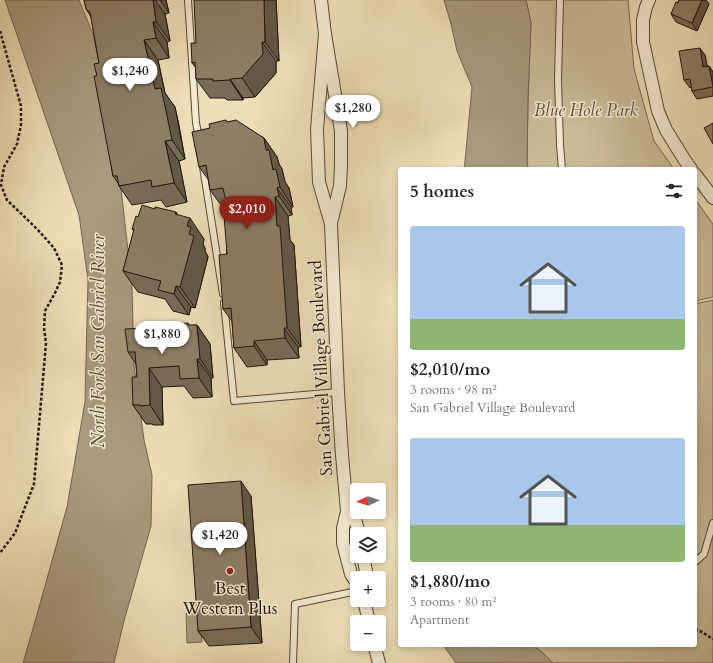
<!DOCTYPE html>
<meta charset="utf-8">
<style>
:root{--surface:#fff;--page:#f6f6f6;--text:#222;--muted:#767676;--accent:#8f2418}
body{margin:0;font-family:Cardo,serif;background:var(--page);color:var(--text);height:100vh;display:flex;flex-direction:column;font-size:15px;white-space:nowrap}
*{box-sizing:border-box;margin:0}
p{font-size:13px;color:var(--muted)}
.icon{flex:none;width:22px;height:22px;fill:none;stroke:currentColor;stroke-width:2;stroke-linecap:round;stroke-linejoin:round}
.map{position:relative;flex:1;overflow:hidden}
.side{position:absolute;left:398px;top:167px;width:299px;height:480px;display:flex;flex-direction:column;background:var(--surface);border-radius:4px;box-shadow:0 2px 6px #0003}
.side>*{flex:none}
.needle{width:26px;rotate:267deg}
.fabs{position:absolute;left:350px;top:483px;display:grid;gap:8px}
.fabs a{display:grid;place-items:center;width:36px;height:36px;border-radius:4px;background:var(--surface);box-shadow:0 2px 6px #0003;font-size:20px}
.price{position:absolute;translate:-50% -34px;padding:0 9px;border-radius:14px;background:#fff;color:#222;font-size:13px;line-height:26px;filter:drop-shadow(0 1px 2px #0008)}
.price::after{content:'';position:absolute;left:50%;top:24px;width:12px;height:9px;margin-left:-6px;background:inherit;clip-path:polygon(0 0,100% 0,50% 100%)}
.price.active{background:var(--accent);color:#fff}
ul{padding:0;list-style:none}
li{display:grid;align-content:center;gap:8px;height:212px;padding:0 12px}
li span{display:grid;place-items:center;height:124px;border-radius:4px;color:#555}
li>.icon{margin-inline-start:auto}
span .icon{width:72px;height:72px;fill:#fffc;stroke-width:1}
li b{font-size:17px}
h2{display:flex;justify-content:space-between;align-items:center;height:48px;padding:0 12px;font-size:17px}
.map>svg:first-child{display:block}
.green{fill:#c9bc99;stroke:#756853}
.water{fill:#a79a7d;stroke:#716550}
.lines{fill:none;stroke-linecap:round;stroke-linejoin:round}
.lane-casing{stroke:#544737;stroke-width:8}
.street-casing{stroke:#544737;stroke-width:14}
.path{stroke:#21150d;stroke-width:2.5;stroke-dasharray:3 2;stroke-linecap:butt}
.lane{stroke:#f3ead0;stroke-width:6}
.street{stroke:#f3ead0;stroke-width:12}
.wall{fill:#786c57;stroke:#21150d}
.shaded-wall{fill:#615847;stroke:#21150d}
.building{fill:#8b7e65;stroke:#21150d}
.poi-dot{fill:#8f2418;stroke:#f3ead0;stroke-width:1.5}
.labels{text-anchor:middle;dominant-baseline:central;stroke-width:3;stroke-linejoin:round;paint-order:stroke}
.park-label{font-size:17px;font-style:italic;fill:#5c4f3e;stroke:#f3ead0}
.street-label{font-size:17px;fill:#21150d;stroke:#f3ead0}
.poi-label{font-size:17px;fill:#21150d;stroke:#f3ead0}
.water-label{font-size:18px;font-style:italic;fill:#574a3a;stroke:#f3ead0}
</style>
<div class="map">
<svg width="713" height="663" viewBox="0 0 713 663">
<rect width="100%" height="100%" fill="#ecdeb6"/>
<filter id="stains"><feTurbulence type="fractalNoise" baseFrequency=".005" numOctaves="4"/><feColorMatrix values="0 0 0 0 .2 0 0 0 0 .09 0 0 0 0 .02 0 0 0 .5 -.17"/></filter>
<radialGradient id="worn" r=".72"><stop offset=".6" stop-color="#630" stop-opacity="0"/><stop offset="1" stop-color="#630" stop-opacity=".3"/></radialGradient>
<path class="green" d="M526 0H628L634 69 654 141 674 169H528L527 161 528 100 531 23Z
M695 199 713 224V297L695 301Z
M713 300V663H553L544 654 533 645H695V304Z"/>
<path class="water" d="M5 0H79L93 34 110 113 122 197 132 286 134 365 144 440 152 475 151 526 124 621 114 663H23L36 618 67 507 85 402 88 280 79 215Z
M444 0H526L531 23 528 100 527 161 528 169H464L465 161 472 87 457 51 451 24Z
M200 612 202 642 187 643 186 613Z
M443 645H533L544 654 553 663H456Z"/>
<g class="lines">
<defs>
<path id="lane" d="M188 0 196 123 199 138
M560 0 558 79 560 145 562 169
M203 167 223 294
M224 303 234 401 338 392
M695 562 704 554 713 523
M293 663 295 604 357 591"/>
<path id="street" d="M321 0 325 34 341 131V166L340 186 331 223
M649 0 646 7 643 20V42L658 111 666 130 684 159 691 169
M325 34 317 129 319 182 331 224 338 392 342 455 347 511 343 528V543L351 574 357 583
M695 174 713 198
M347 511 355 519 359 534
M363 556 366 571 364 578
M364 600 369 622
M374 644 379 663"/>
</defs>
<use href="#lane" class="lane-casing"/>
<use href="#street" class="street-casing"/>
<path class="path" d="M0 31 21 106V125L17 144 4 167 1 185 7 200 38 230 54 248 62 265 60 282 55 293 45 311 44 328 46 343 34 484 15 533 0 553
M695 629 700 631 713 639"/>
<use href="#lane" class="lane"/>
<use href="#street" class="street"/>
</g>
<path class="wall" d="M84 0H166L169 13 165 14 170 41 167 42 169 58 158 60 165 93 175 107 179 125 185 159 179 161 187 202 166 207 161 200 132 205 119 186 118 183 113 176 97 76 99 63 91 17 86 9Z
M276 0 279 61H276V73L255 97 243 98V100H227L225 98H210L196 79V68L192 63 196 43Z
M679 0H706L709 4 697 31 676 22 671 14Z
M705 55 707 67 709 66 713 72V96L697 99 692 91 691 87 690 88 684 80Z
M227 122 264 138 277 157 279 164 282 169 285 182 289 188 293 207H291L292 215 288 216 290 240 294 245 301 347H298L299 358 267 360V365L247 367 234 348 232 321 223 309 229 215 227 209H224L210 190 208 179 199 167 210 128Z
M155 209 177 214 204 239 203 244 205 248V251L208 257 195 308 191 307 189 315 173 311 165 299 138 292 123 271 134 231 132 229 138 217Z
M197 325 210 344 213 378H211L212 397 193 398 184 386 162 387 163 425H153L152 424H146L133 405 137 377 136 364 128 352 171 327Z
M251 496 262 643 209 646 198 631Z"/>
<path class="shaded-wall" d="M153 0H155L165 14 170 41 156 22Z
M160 0H166L169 13Z
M264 0H276L279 61 265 42Z
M702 0H706L709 4 697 31 692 23Z
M153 22 167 42 169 58 156 38Z
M144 40 158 60 165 93 175 107 185 159 172 140 155 89Z
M262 42 276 61V73L255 97 242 78Z
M700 48 705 55 709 75 703 67Z
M709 66 713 72V87Z
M230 79 243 98V100L230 80Z
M264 138 277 157 279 164 282 169 285 182 289 188 293 207 280 187 266 150Z
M165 141 179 161 187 202 174 183Z
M277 188 291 207 292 215 279 196Z
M275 197 288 216 290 240 294 245 301 347 287 328 277 226Z
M176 212 189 232 187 226 190 218 204 239 203 244 205 248V251L208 257 195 308 180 287Z
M176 286 191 307 189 315 174 294Z
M188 323 198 338 197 325 210 344 213 378 200 359 188 325Z
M284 328 298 347 299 358 285 338Z
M254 341 267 360V365L254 346Z
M197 359 211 378 212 397 199 378Z
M149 368 162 387 163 425 150 405Z
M241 481 251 496 262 643 251 627Z"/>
<path class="building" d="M84 0H153L156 22H153L156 38 144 40 155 89 161 88 165 106 172 140 165 141 174 183 152 187 151 180 119 186 117 176H113L94 76H97L94 64 99 63 90 12 86 9Z
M194 0H264L265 42H262L263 54 242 78 230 79V80L213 81V79H196L195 62 192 63 191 43H196Z
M679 0H702L692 23 671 14 676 2 678 3Z
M700 48 703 67 709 66 713 87 692 91 690 79 684 80 679 51Z
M226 120 227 122 236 120 264 138 266 150H269L273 170 276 169 280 187 277 188 279 196 275 197 277 226H280L287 328H284L285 338 254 341V346L234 348 231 308 223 309 219 255 227 254 224 215H229L223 188 210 190 206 165 199 167 192 132 210 128 209 124Z
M713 123V144L704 128Z
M142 205 155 209V207L176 212 175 214 190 218 187 226 191 227 189 234 194 236 180 287 176 286 174 294 158 290 161 281 123 271 134 229H132L136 216 138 217Z
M188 323V325H197L200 359H197L199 378 180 379 179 366 149 368 150 405 140 406V405H133L132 377H137L135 352H128L125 329 171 327V324Z
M241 481 251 627 198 631 188 485Z"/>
<circle class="poi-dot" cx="230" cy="571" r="4"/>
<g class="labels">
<g class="park-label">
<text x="586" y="110">Blue Hole Park</text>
</g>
<g class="street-label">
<text transform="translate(321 368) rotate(-93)">San Gabriel Village Boulevard</text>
</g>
<g class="poi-label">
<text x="230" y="588">Best<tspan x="230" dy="20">Western Plus</tspan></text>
</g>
<g class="water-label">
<text transform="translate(98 341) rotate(-90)">North Fork San Gabriel River</text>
</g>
</g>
<rect width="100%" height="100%" filter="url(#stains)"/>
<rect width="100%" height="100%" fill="url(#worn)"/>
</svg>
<div class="fabs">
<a><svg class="needle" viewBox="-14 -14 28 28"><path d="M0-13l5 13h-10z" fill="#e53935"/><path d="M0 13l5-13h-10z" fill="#767676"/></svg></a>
<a><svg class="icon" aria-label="layers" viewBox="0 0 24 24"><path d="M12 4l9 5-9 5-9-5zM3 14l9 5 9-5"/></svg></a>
<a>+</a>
<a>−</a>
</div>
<b class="price" style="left:130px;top:92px">$1,240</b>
<b class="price" style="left:353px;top:129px">$1,280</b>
<b class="price active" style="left:247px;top:230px">$2,010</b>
<b class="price" style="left:162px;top:355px">$1,880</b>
<b class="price" style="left:220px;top:556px">$1,420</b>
<section class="side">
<h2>5 homes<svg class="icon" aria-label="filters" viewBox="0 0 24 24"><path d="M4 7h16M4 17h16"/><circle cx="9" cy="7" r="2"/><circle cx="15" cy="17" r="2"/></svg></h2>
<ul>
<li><span style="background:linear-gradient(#a9c7e8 75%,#8fb573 0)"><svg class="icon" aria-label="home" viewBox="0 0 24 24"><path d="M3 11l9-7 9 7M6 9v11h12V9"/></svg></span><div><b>$2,010/mo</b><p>3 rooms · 98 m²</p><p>San Gabriel Village Boulevard</p></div></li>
<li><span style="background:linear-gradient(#a9c7e8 70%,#8fb573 0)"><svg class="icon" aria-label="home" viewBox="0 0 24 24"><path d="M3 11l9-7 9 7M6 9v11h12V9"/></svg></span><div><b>$1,880/mo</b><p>3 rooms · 80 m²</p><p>Apartment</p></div></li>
</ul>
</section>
</div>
